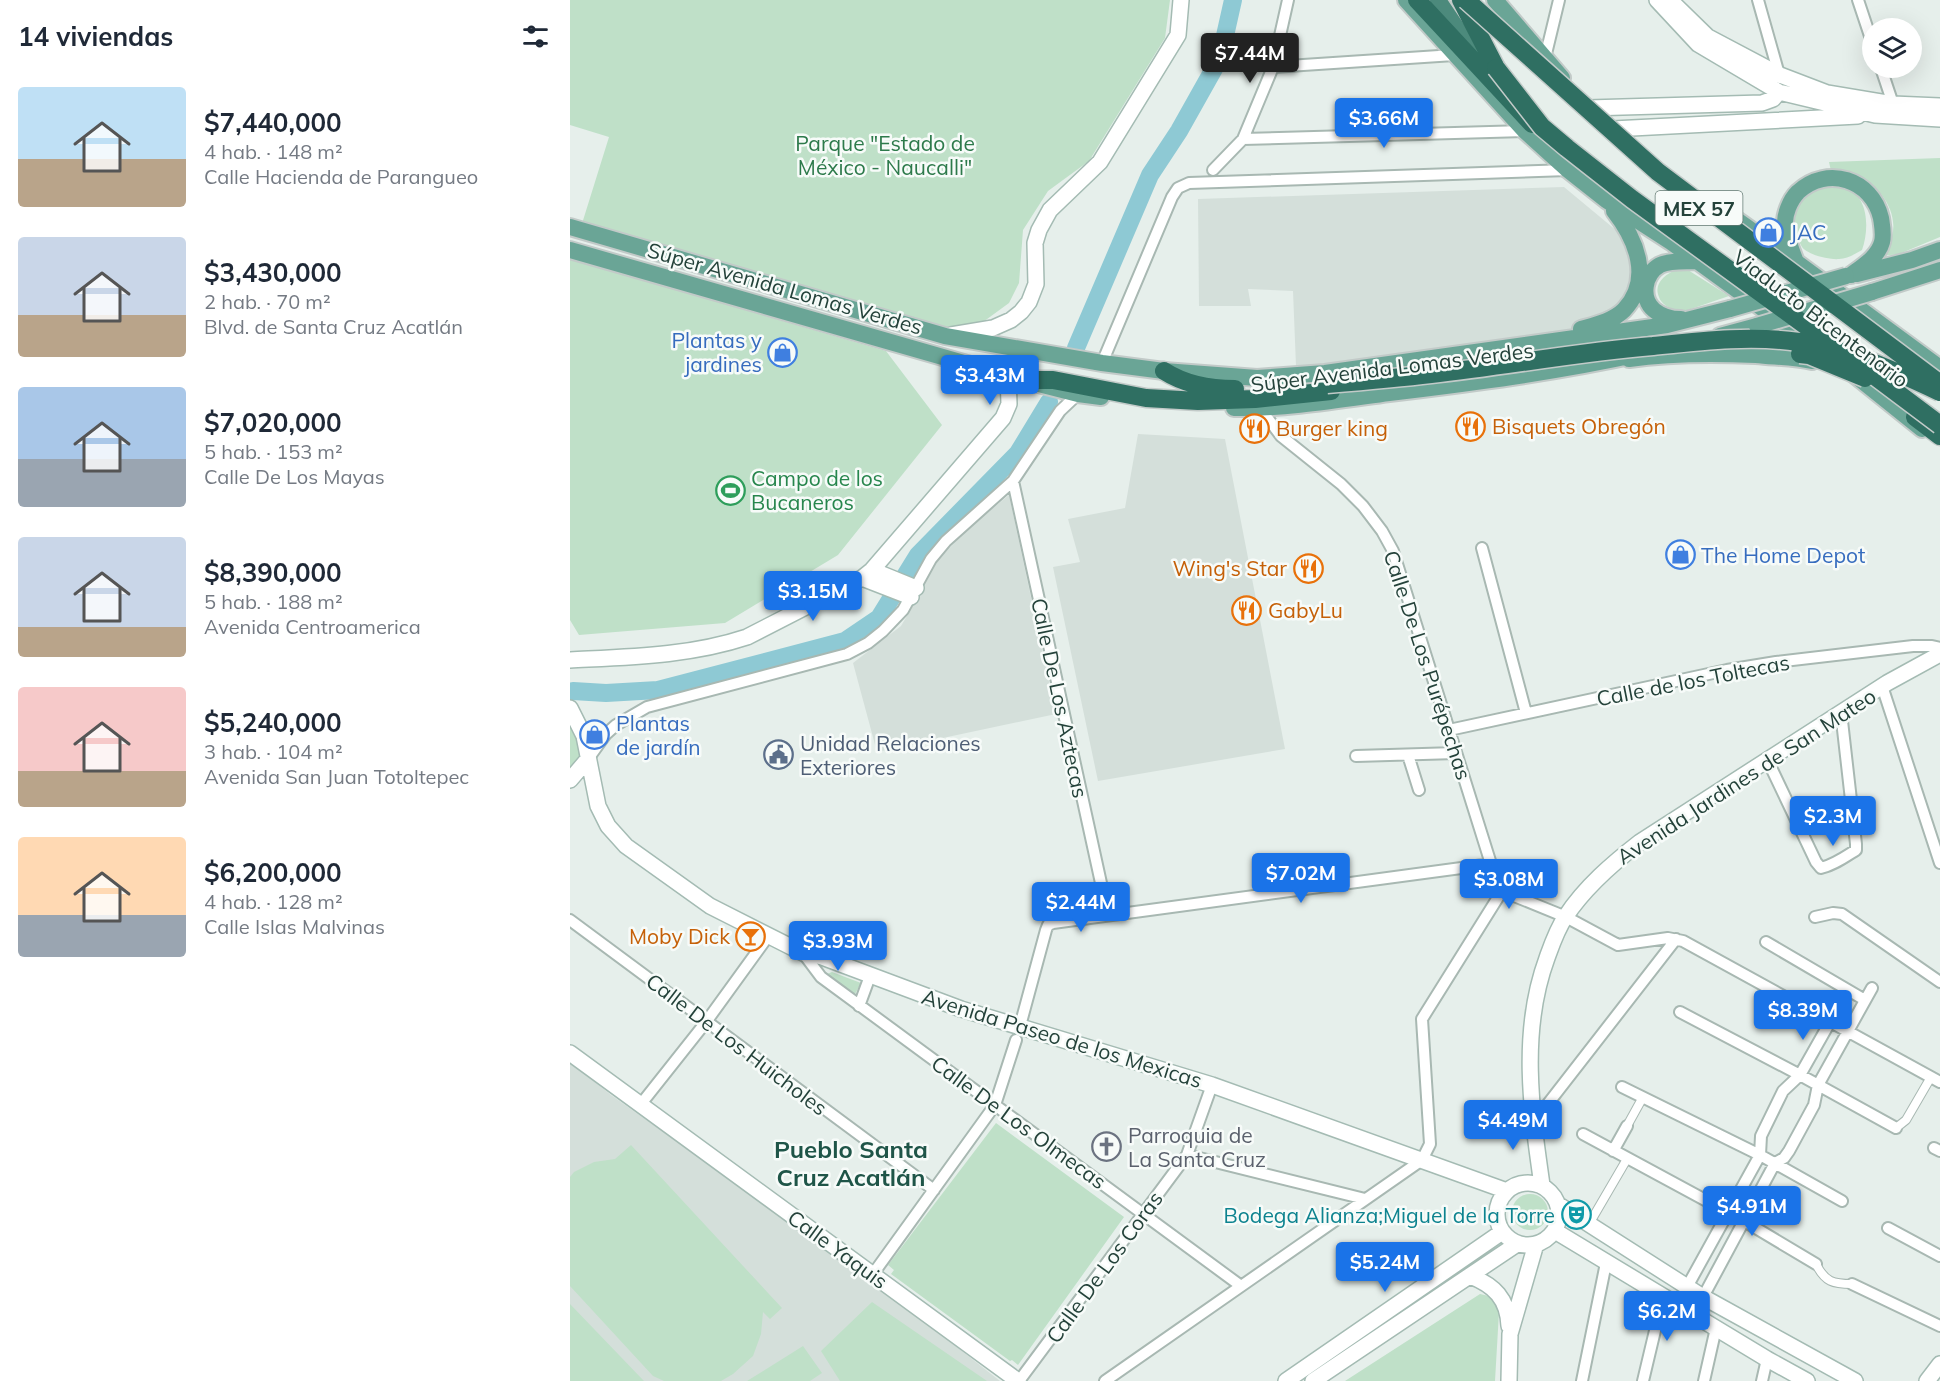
<!DOCTYPE html>
<html lang="es">
<meta charset="utf-8">
<style>
:root{--surface:#fff;--page:#f2f2f3;--text:#1f2937;--muted:#747a83;--accent:#1a73e8}
body{margin:0;font-family:Mulish,sans-serif;background:var(--page);color:var(--text);height:100vh;display:flex;flex-direction:column;font-size:22px;white-space:nowrap}
*{box-sizing:border-box;margin:0}
p{font-size:20px;color:var(--muted)}
.icon{flex:none;width:33px;height:33px;fill:none;stroke:currentColor;stroke-width:2;stroke-linecap:round;stroke-linejoin:round}
.map{position:relative;flex:1;overflow:hidden}
.side{display:flex;flex-direction:column;background:var(--surface);width:570px}
.side>*{flex:none}
.tools{position:absolute;left:1292px;top:18px;display:grid;gap:12px}
.tools a{display:grid;place-items:center;width:60px;height:60px;border-radius:50%;background:var(--surface);box-shadow:0 6px 24px #0002;font-size:30px}
.price{position:absolute;translate:-50% -51px;padding:0 14px;border-radius:6px;background:var(--accent);color:#fff;font-size:20px;line-height:39px;filter:drop-shadow(0 2px 3px #0008)}
.price::after{content:'';position:absolute;left:50%;top:36px;width:18px;height:14px;margin-left:-9px;background:inherit;clip-path:polygon(0 0,100% 0,50% 100%)}
.price.active{background:#222;color:#fff}
ul{padding:0;list-style:none}
li{display:flex;align-items:center;gap:18px;height:150px;padding:0 18px}
li span{display:grid;place-items:center;flex:none;width:168px;height:120px;border-radius:6px;color:#555}
li>.icon{margin-inline-start:auto}
span .icon{width:72px;height:72px;fill:#fffc;stroke-width:1}
li b{font-size:26px}
h2{display:flex;justify-content:space-between;align-items:center;height:72px;padding:0 18px;font-size:26px}
main{display:flex;flex:1;min-height:0}
.map>svg:first-child{display:block}
.built{fill:#d4dfda}
.green{fill:#bfe0c8}
.lines{fill:none;stroke-linecap:round;stroke-linejoin:round}
.river{stroke:#8ec9d4;stroke-width:18}
.pedestrian-casing{stroke:#a8b8b2;stroke-width:10}
.minor-casing{stroke:#a8b8b2;stroke-width:14}
.secondary-casing{stroke:#a4bbb3;stroke-width:18}
.primary-casing{stroke:#c2cac8;stroke-width:20}
.trunk-casing{stroke:#c2cac8;stroke-width:20}
.motorway-casing{stroke:#c2cac8;stroke-width:21}
.pedestrian{stroke:#fff;stroke-width:8}
.minor{stroke:#fff;stroke-width:10}
.secondary{stroke:#fff;stroke-width:15}
.primary{stroke:#6aa596;stroke-width:16}
.trunk{stroke:#4c8a7c;stroke-width:16}
.motorway{stroke:#2f6f62;stroke-width:18}
.primary-bridge-casing{stroke:#c2cac8;stroke-width:20;stroke-linecap:butt}
.motorway-bridge-casing{stroke:#c2cac8;stroke-width:21;stroke-linecap:butt}
.primary-bridge{stroke:#6aa596;stroke-width:16}
.motorway-bridge{stroke:#2f6f62;stroke-width:18}
.labels{text-anchor:middle;dominant-baseline:central;stroke-width:5;stroke-linejoin:round;paint-order:stroke}
.shield{fill:#f7fbf9;stroke:#637a73;stroke-width:1.5}
.shield-label{font-size:20px;font-weight:bold;fill:#24423a}
.park-label{font-size:21px;fill:#2d7a4b;stroke:#f7fbf9}
.shop-label{font-size:21px;fill:#366cbe;stroke:#f7fbf9;text-anchor:start}
.street-label{font-size:21px;fill:#24423a;stroke:#f7fbf9}
.food-label{font-size:21px;fill:#c56008;stroke:#f7fbf9;text-anchor:start}
.leisure-label{font-size:21px;fill:#27864d;stroke:#f7fbf9;text-anchor:start}
.service-label{font-size:21px;fill:#4e5e75;stroke:#f7fbf9;text-anchor:start}
.worship-label{font-size:21px;fill:#5b616d;stroke:#f7fbf9;text-anchor:start}
.culture-label{font-size:21px;fill:#0d838f;stroke:#f7fbf9;text-anchor:end}
.quarter-label{font-size:24px;font-weight:bold;fill:#1f5548;stroke:#f7fbf9}
</style>
<main>
<section class="side">
<h2>14 viviendas<svg class="icon" aria-label="filters" viewBox="0 0 24 24"><path d="M4 7h16M4 17h16"/><circle cx="9" cy="7" r="2"/><circle cx="15" cy="17" r="2"/></svg></h2>
<ul>
<li><span style="background:linear-gradient(#bfe0f5 60%,#b9a48a 0)"><svg class="icon" aria-label="home" viewBox="0 0 24 24"><path d="M3 11l9-7 9 7M6 9v11h12V9"/></svg></span><div><b>$7,440,000</b><p>4 hab. · 148 m²</p><p>Calle Hacienda de Parangueo</p></div></li>
<li><span style="background:linear-gradient(#c9d6e8 65%,#b9a48a 0)"><svg class="icon" aria-label="home" viewBox="0 0 24 24"><path d="M3 11l9-7 9 7M6 9v11h12V9"/></svg></span><div><b>$3,430,000</b><p>2 hab. · 70 m²</p><p>Blvd. de Santa Cruz Acatlán</p></div></li>
<li><span style="background:linear-gradient(#a9c7e8 60%,#9aa5b1 0)"><svg class="icon" aria-label="home" viewBox="0 0 24 24"><path d="M3 11l9-7 9 7M6 9v11h12V9"/></svg></span><div><b>$7,020,000</b><p>5 hab. · 153 m²</p><p>Calle De Los Mayas</p></div></li>
<li><span style="background:linear-gradient(#c9d6e8 75%,#b9a48a 0)"><svg class="icon" aria-label="home" viewBox="0 0 24 24"><path d="M3 11l9-7 9 7M6 9v11h12V9"/></svg></span><div><b>$8,390,000</b><p>5 hab. · 188 m²</p><p>Avenida Centroamerica</p></div></li>
<li><span style="background:linear-gradient(#f6c9c9 70%,#b9a48a 0)"><svg class="icon" aria-label="home" viewBox="0 0 24 24"><path d="M3 11l9-7 9 7M6 9v11h12V9"/></svg></span><div><b>$5,240,000</b><p>3 hab. · 104 m²</p><p>Avenida San Juan Totoltepec</p></div></li>
<li><span style="background:linear-gradient(#ffd9b3 65%,#9aa5b1 0)"><svg class="icon" aria-label="home" viewBox="0 0 24 24"><path d="M3 11l9-7 9 7M6 9v11h12V9"/></svg></span><div><b>$6,200,000</b><p>4 hab. · 128 m²</p><p>Calle Islas Malvinas</p></div></li>
</ul>
</section>
<div class="map">
<svg width="1370" height="1381" viewBox="0 0 1370 1381">
<rect width="100%" height="100%" fill="#e6efeb"/>
<path class="built" d="M994 187 1053 236 1064 257 1063 283 1052 310 1010 329 763 364 726 366 723 291 678 289 681 306H629L628 199Z
M568 434 655 439 715 749 528 781 483 567 510 562 498 519 555 508Z
M439 495 486 714 307 752 283 663 331 626 350 594 363 565 400 527Z
M0 1062 41 1095 298 1277 430 1381H0Z"/>
<path class="green" d="M0 0H600L595 38 519 161 478 191 453 230 449 283 439 303 413 322 375 336 10 230 39 137 0 125Z
M1370 158V237L1329 254 1311 256C1318 251 1319 245 1322 236 1329 211 1308 183 1284 174 1277 171 1268 171 1261 171L1259 162Z
M1255 186C1261 186 1268 186 1274 187 1300 196 1299 230 1292 250 1285 254 1277 259 1269 259 1260 260 1238 255 1232 247 1227 239 1224 229 1221 220 1231 198 1232 195 1255 186Z
M0 259 316 351 372 425 268 555 155 623 9 635 0 620Z
M1106 270H1118L1159 296 1118 310 1104 311C1099 307 1091 304 1089 297 1083 284 1095 274 1106 270Z
M0 718 10 737 11 760 0 774Z
M262 972 291 983 284 996 275 992 257 974Z
M426 1123 554 1217 448 1365 442 1360 440 1361 321 1274 324 1270 318 1265Z
M61 1145 212 1308 200 1319 193 1312 191 1334 183 1356 163 1374 151 1381H94L83 1376 0 1286V1177L4 1172 24 1162 45 1159Z
M942 1212a18 18 0 1 1 36 0a18 18 0 1 1-36 0Z
M910 1294 923 1297 929 1312 925 1381H775Z
M302 1302 417 1381H270L251 1351Z
M0 1304 73 1380 74 1381H0Z
M233 1346 252 1373 240 1381H177Z"/>
<g class="lines">
<path class="river" d="M506 348 580 175 609 131 650 58 663 0
M0 692 3 691 36 693 88 690 275 641 309 618 348 555 448 453 479 402"/>
<defs>
<path id="pedestrian" d="M1057 1126 1073 1097
M1326 1128 1336 1120 1361 1077
M1019 1224 1057 1159
M1246 1264C1255 1282 1263 1284 1282 1284"/>
<path id="minor" d="M1188 0 1210 78
M1288 0 1302 42
M975 58 989 0
M703 67 884 55
M1311 68 1323 104
M673 139 955 131
M643 170 673 139 703 67 718 0
M532 363 602 197 608 188 619 183 998 170
M690 408 711 436 771 484 793 506 812 531 823 551 921 864 932 891 996 917 1048 945 1098 938 1113 941 1370 1082
M443 481 538 915
M912 548 956 713
M1312 686 1370 863
M879 730 1157 670 1206 662 1343 646H1362L1370 648
M838 755 849 790
M786 756 886 753
M18 759 36 734 46 725 77 707 277 654 298 643 313 631 333 610 361 559 376 541 443 481 490 411 508 394
M1197 759 1246 862 1251 868C1264 865 1275 857 1286 850V844L1271 712
M1245 917 1263 913 1272 914 1370 982
M0 920 364 1190
M1196 942 1295 1000
M233 953 251 977 671 1286
M289 1006 300 976
M1110 1012 1230 1075 1326 1128
M450 1026 476 930 478 925 483 923 921 864
M1052 1087 1190 1155 1272 1201
M71 1104 136 1022 199 935
M963 1123 1106 939
M1013 1134 1174 1221 1246 1264
M1364 1148 1370 1151
M1043 1151 1057 1126
M617 1155 795 1199
M1318 1228 1370 1256
M303 1274 425 1105 446 1040
M1282 1284 1370 1326
M1117 1287 1190 1155 1191 1136 1213 1091 1230 1075 1260 1022
M1133 1297 1205 1163 1214 1158 1219 1151 1244 1105 1248 1085 1302 988
M449 1381 617 1155 642 1085
M535 1381 852 1160 860 1144 852 1019 932 891
M1012 1381 1036 1263
M1073 1381 1093 1297
M1134 1381 1146 1328
M1192 1381 1197 1359"/>
<path id="secondary" d="M1087 0 1128 44 1209 92 1305 115 1370 119
M1100 0 1138 37 1210 75 1257 93 1323 104 1370 106
M1018 108 1192 103 1203 99 1209 92
M1043 129 1288 116
M381 335 423 328 441 320 451 312 459 302 466 284 465 243 469 230 480 210 530 162 608 35 611 0
M302 570 346 588
M292 578 341 597
M0 660C59 657 120 656 177 637L292 578 302 570 433 418 439 404 438 375
M0 708 14 736 28 806 38 826 56 846 140 906 233 953 252 957 391 1009 642 1085 937 1191
M0 780 18 759
M0 1053 448 1381
M927 1214a31 31 0 1 1 62 0a31 31 0 1 1-62 0Z
M972 1185C961 1109 950 1031 977 958 982 944 987 929 996 916 1015 887 1043 863 1070 842L1317 683 1370 654
M989 1205 1133 1297 1285 1381
M985 1231 1197 1359 1237 1381
M900 1276C924 1285 938 1299 939 1326
M716 1381 932 1232
M743 1381 947 1244
M939 1381 940 1334 966 1244
M1357 1381 1370 1364"/>
<path id="primary" d="M836 0 955 131 998 170 1036 200 1101 242 1243 345
M925 0 992 78
M1150 208 1226 262 1370 368
M0 227 375 336 532 363 594 371 687 378 755 373 1097 325 1160 309
M0 250 453 380 508 394 531 397
M1226 262C1222 251 1216 238 1215 226 1214 215 1220 200 1228 192 1257 165 1302 179 1311 218 1312 225 1314 234 1312 242 1308 257 1293 266 1281 275
M1287 274 1342 260 1370 250
M1302 292 1370 270
M1111 319C1102 319 1091 316 1084 310 1070 298 1074 274 1090 265 1101 260 1117 262 1128 261
M1011 329C1025 325 1043 321 1054 310 1083 279 1066 239 1044 211
M1150 336 1187 326
M1059 359C1101 353 1143 353 1186 355 1205 357 1224 357 1242 361
M1281 372 1352 429
M664 408C716 409 768 400 819 393 903 383 987 372 1069 354"/>
<path id="trunk" d="M868 0 895 40 904 51"/>
<path id="motorway" d="M847 0 962 124
M891 0 926 68
M594 371C616 385 639 389 665 389
M453 380H483L576 398 628 401 685 399 761 391
M1345 417 1370 436"/>
</defs>
<use href="#pedestrian" class="pedestrian-casing"/>
<use href="#minor" class="minor-casing"/>
<use href="#secondary" class="secondary-casing"/>
<use href="#primary" class="primary-casing"/>
<use href="#trunk" class="trunk-casing"/>
<use href="#motorway" class="motorway-casing"/>
<use href="#pedestrian" class="pedestrian"/>
<use href="#minor" class="minor"/>
<use href="#secondary" class="secondary"/>
<use href="#primary" class="primary"/>
<use href="#trunk" class="trunk"/>
<use href="#motorway" class="motorway"/>
<defs>
<path id="primary-bridge" d="M1160 309 1276 276
M1187 326 1302 292"/>
<path id="motorway-bridge" d="M896 0 1088 172 1369 383
M926 68 972 127 997 148 1062 199 1265 347
M1230 354 1239 355 1295 378
M1290 365 1370 425
M757 384C792 381 827 378 861 374 935 366 1009 352 1083 346 1131 341 1181 335 1229 342 1278 349 1325 371 1370 392"/>
</defs>
<use href="#primary-bridge" class="primary-bridge-casing"/>
<use href="#motorway-bridge" class="motorway-bridge-casing"/>
<use href="#primary-bridge" class="primary-bridge"/>
<use href="#motorway-bridge" class="motorway-bridge"/>
</g>
<defs>
<symbol id="shop-ring" viewBox="-11 -11 22 22"><circle r="9.5" fill="#f7fbf9" stroke="#3f7fe0" stroke-width="1.5"/><path d="M-5-2.5h2.3a2.7 3.5 0 0 1 5.4 0H5L5.5 6h-11ZM-1.5-2.5h3a1.5 2.3 0 0 0-3 0Z" fill="#3f7fe0"/></symbol>
<symbol id="restaurant-ring" viewBox="-11 -11 22 22"><circle r="9.5" fill="#f7fbf9" stroke="#e8710a" stroke-width="1.5"/><path d="M-5-6h1v4h1v-4h1v4h1v-4h1v5L-1.5 .5V6h-2V.5L-5-1ZM5-6V6H3V1.5H1.5Q1.5-4 5-6Z" fill="#e8710a"/></symbol>
<symbol id="stadium-ring" viewBox="-11 -11 22 22"><circle r="9.5" fill="#f7fbf9" stroke="#2e9e5b" stroke-width="1.5"/><path d="M0-5a6.5 5 0 1 0 0 10a6.5 5 0 1 0 0-10ZM-3.5-1.8h7v3.6h-7Z" fill="#2e9e5b"/></symbol>
<symbol id="civic-ring" viewBox="-11 -11 22 22"><circle r="9.5" fill="#f7fbf9" stroke="#5c6f8a" stroke-width="1.5"/><path d="M-.6-6.5H3V-4.5H.6V-3L4-1V1h2V6H-6V1h2V-1L-.6-3ZM-1.2 2.5V6h2.4V2.5Z" fill="#5c6f8a"/></symbol>
<symbol id="bar-ring" viewBox="-11 -11 22 22"><circle r="9.5" fill="#f7fbf9" stroke="#e8710a" stroke-width="1.5"/><path d="M-6-5H6L.8 .8V4.5H3.5V6h-7V4.5H-.8V.8Z" fill="#e8710a"/></symbol>
<symbol id="church-ring" viewBox="-11 -11 22 22"><circle r="9.5" fill="#f7fbf9" stroke="#6b7280" stroke-width="1.5"/><path d="M-1.2-6h2.4v3.5h3.3v2.4h-3.3V6h-2.4V-.1h-3.3v-2.4h3.3Z" fill="#6b7280"/></symbol>
<symbol id="theatre-ring" viewBox="-11 -11 22 22"><circle r="9.5" fill="#f7fbf9" stroke="#0f9aa8" stroke-width="1.5"/><path d="M-5-5.5Q0-4 5-5.5V0Q5 5 0 6Q-5 5-5 0ZM-3.3-2.5H-1v1.5H-3.3ZM1-2.5H3.3v1.5H1ZM-2.8 1Q0 5.5 2.8 1Z" fill="#0f9aa8"/></symbol>
</defs>
<g fill-rule="evenodd">
<use href="#shop-ring" x="1182" y="216" width="33" height="33"/>
<use href="#shop-ring" x="196" y="336" width="33" height="33"/>
<use href="#restaurant-ring" x="884" y="410" width="33" height="33"/>
<use href="#restaurant-ring" x="668" y="412" width="33" height="33"/>
<use href="#stadium-ring" x="144" y="474" width="33" height="33"/>
<use href="#shop-ring" x="1094" y="538" width="33" height="33"/>
<use href="#restaurant-ring" x="722" y="552" width="33" height="33"/>
<use href="#restaurant-ring" x="660" y="594" width="33" height="33"/>
<use href="#shop-ring" x="8" y="718" width="33" height="33"/>
<use href="#civic-ring" x="192" y="738" width="33" height="33"/>
<use href="#bar-ring" x="164" y="920" width="33" height="33"/>
<use href="#church-ring" x="520" y="1130" width="33" height="33"/>
<use href="#theatre-ring" x="990" y="1198" width="33" height="33"/>
</g>
<g class="labels">
<rect class="shield" x="1085.5" y="191" width="87" height="34" rx="4.5"/>
<g class="shield-label">
<text x="1129" y="208">MEX 57</text>
</g>
<g class="park-label">
<text x="315" y="143">Parque "Estado de<tspan x="315" dy="24">México - Naucalli"</tspan></text>
</g>
<g class="shop-label">
<text x="1220" y="232">JAC</text>
<text x="192" y="340" text-anchor="end">Plantas y<tspan x="192" dy="24">jardines</tspan></text>
<text x="1131" y="555">The Home Depot</text>
<text x="46" y="723">Plantas<tspan x="46" dy="24">de jardín</tspan></text>
</g>
<g class="street-label">
<text transform="translate(215 288) rotate(16)">Súper Avenida Lomas Verdes</text>
<text transform="translate(1251 318) rotate(37)">Viaducto Bicentenario</text>
<text transform="translate(822 367) rotate(-7)">Súper Avenida Lomas Verdes</text>
<text transform="translate(858 665) rotate(72)">Calle De Los Purépechas</text>
<text transform="translate(1123 680) rotate(-11)">Calle de los Toltecas</text>
<text transform="translate(490 698) rotate(78)">Calle De Los Aztecas</text>
<text transform="translate(1176 776) rotate(-33)">Avenida Jardines de San Mateo</text>
<text transform="translate(492 1038) rotate(17)">Avenida Paseo de los Mexicas</text>
<text transform="translate(167 1044) rotate(37)">Calle De Los Huicholes</text>
<text transform="translate(449 1122) rotate(36)">Calle De Los Olmecas</text>
<text transform="translate(268 1249) rotate(36)">Calle Yaquis</text>
<text transform="translate(534 1267) rotate(-54)">Calle De Los Coras</text>
</g>
<g class="food-label">
<text x="922" y="426">Bisquets Obregón</text>
<text x="706" y="428">Burger king</text>
<text x="717" y="568" text-anchor="end">Wing's Star</text>
<text x="698" y="610">GabyLu</text>
<text x="160" y="936" text-anchor="end">Moby Dick</text>
</g>
<g class="leisure-label">
<text x="181" y="478">Campo de los<tspan x="181" dy="24">Bucaneros</tspan></text>
</g>
<g class="service-label">
<text x="230" y="743">Unidad Relaciones<tspan x="230" dy="24">Exteriores</tspan></text>
</g>
<g class="worship-label">
<text x="558" y="1135">Parroquia de<tspan x="558" dy="24">La Santa Cruz</tspan></text>
</g>
<g class="culture-label">
<text x="985" y="1215">Bodega Alianza;Miguel de la Torre</text>
</g>
<g class="quarter-label">
<text x="281" y="1149">Pueblo Santa<tspan x="281" dy="28">Cruz Acatlán</tspan></text>
</g>
</g>
</svg>
<div class="tools">
<a><svg class="icon" aria-label="layers" viewBox="0 0 24 24"><path d="M12 4l9 5-9 5-9-5zM3 14l9 5 9-5"/></svg></a>
</div>
<b class="price active" style="left:680px;top:84px">$7.44M</b>
<b class="price" style="left:814px;top:149px">$3.66M</b>
<b class="price" style="left:420px;top:406px">$3.43M</b>
<b class="price" style="left:243px;top:622px">$3.15M</b>
<b class="price" style="left:1263px;top:847px">$2.3M</b>
<b class="price" style="left:731px;top:904px">$7.02M</b>
<b class="price" style="left:939px;top:910px">$3.08M</b>
<b class="price" style="left:511px;top:933px">$2.44M</b>
<b class="price" style="left:268px;top:972px">$3.93M</b>
<b class="price" style="left:1233px;top:1041px">$8.39M</b>
<b class="price" style="left:943px;top:1151px">$4.49M</b>
<b class="price" style="left:1182px;top:1237px">$4.91M</b>
<b class="price" style="left:815px;top:1293px">$5.24M</b>
<b class="price" style="left:1097px;top:1342px">$6.2M</b>
</div>
</main>
